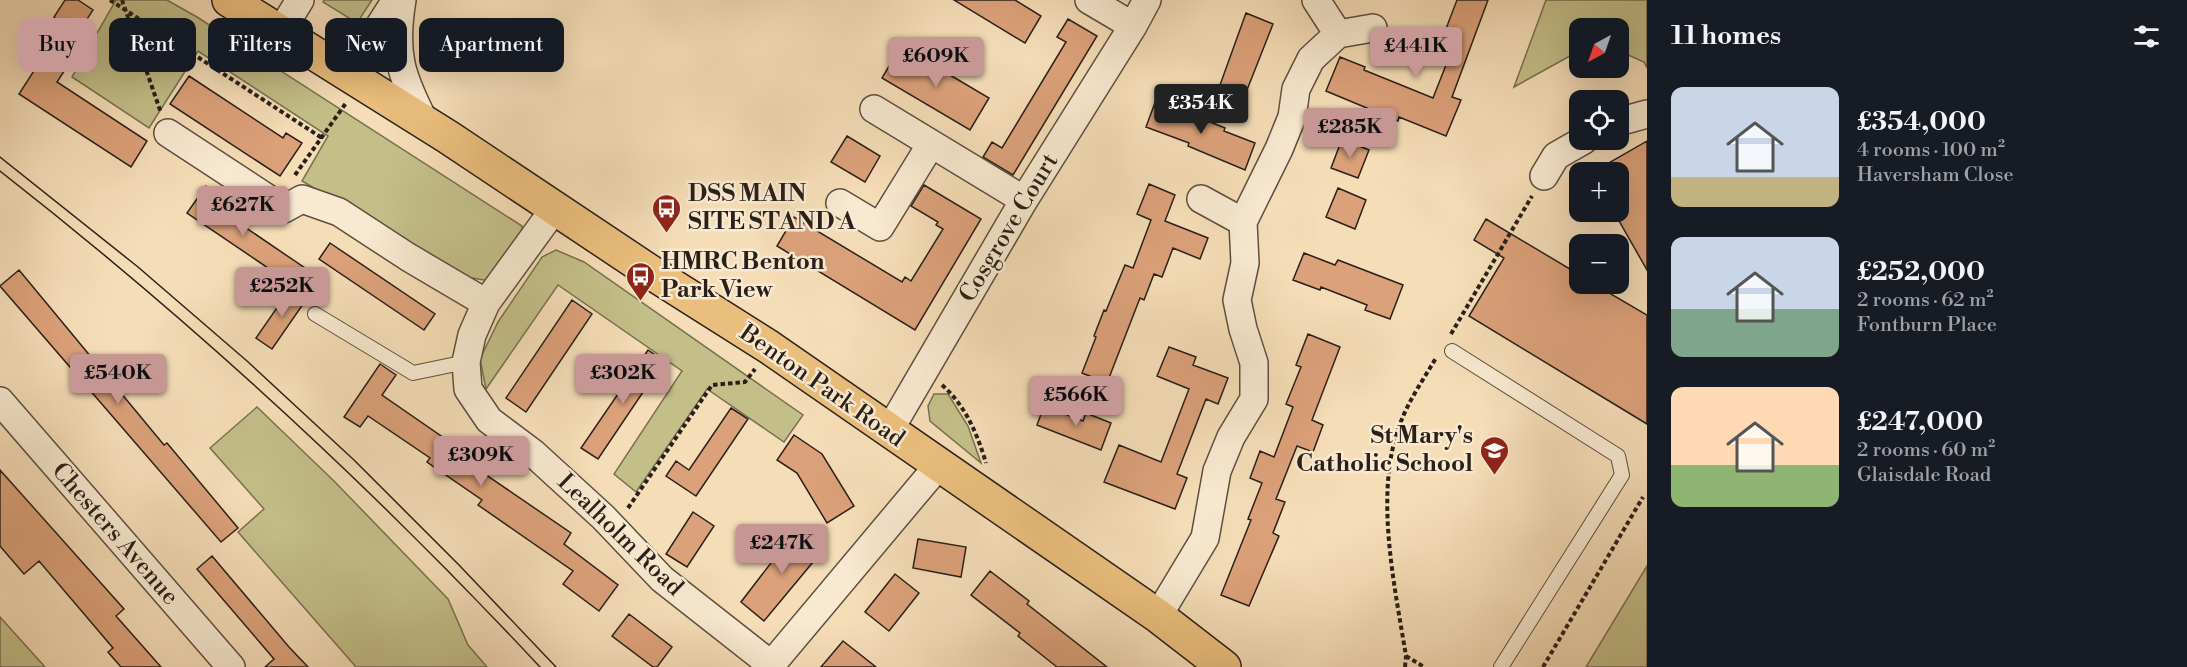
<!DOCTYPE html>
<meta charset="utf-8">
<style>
:root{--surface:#171b24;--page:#20242c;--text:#f1f3f6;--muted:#9ea1a6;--accent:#c59692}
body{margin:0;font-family:"Libre Bodoni",serif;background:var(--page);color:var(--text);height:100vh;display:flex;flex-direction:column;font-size:22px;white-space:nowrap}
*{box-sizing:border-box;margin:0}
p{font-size:20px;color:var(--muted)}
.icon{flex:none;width:33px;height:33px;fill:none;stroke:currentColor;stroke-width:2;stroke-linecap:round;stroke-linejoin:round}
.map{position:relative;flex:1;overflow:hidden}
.sheet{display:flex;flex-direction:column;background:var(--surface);width:540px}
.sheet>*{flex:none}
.guide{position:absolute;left:18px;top:18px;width:570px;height:54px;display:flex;gap:12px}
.needle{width:39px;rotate:220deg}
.tools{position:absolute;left:1569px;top:18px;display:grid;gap:12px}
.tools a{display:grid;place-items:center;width:60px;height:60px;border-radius:12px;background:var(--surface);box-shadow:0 6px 24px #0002;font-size:30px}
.price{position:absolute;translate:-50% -51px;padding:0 14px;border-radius:6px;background:var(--accent);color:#111;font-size:20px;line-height:39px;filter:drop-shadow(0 2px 3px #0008)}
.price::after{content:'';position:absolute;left:50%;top:36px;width:18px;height:14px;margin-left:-9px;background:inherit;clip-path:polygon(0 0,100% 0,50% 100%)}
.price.on{background:#222;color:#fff}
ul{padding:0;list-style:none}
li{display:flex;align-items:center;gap:18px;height:150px;padding:0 24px}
li span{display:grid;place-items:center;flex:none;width:168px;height:120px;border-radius:12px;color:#555}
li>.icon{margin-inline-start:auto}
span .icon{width:72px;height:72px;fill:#fffc;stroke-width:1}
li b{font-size:26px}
h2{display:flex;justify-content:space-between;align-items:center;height:72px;padding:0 24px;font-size:26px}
.tag{padding:0 21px;border-radius:12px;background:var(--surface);box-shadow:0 6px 24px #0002;font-size:21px;line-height:54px}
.tag.on{background:var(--accent);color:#111}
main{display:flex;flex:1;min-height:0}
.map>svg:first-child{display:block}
.green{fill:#c4bf89;stroke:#777051;stroke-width:1.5}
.building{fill:#dba17a;stroke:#2a2019;stroke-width:1.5}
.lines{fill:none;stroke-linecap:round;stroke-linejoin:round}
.lane-casing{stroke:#5d4f40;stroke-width:16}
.street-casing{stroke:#5d4f40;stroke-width:30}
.primary-casing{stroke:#2a2019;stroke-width:36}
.path{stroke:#2a2019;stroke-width:4;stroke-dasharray:4.5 3;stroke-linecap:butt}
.lane{stroke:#f8e9d0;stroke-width:14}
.street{stroke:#f8e9d0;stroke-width:27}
.primary{stroke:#eabe7c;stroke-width:33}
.tram{stroke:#2a2019;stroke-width:1.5}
.labels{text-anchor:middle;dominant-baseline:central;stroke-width:5;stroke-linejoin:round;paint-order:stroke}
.poi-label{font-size:24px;font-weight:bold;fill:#2a2019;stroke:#f8e9d0;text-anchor:start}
.street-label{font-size:24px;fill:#2a2019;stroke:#f8e9d0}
</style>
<main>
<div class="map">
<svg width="1647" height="667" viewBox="0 0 1647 667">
<rect width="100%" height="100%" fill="#f5ddb7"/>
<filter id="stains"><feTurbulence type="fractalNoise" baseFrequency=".00333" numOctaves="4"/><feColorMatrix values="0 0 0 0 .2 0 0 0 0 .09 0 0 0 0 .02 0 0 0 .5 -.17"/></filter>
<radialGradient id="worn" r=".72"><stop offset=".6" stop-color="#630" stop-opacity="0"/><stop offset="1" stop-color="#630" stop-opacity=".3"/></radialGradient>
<path class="green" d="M116 0H167L197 17 522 226V238L490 281 466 277 302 181 328 136 198 51 149 128 72 77Z
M324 0H372L357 23 323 2Z
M1546 0H1647V68L1644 62 1619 51 1618 28H1580L1579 51 1514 87Z
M556 250 584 262 803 415 784 442 707 389 636 492 614 474 682 371 558 285 486 389 480 359 498 322 542 257Z
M934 394H948L968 426 981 463 930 421 928 406Z
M257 407 334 481 448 599 468 645 487 667H356L238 532 264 509 210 448Z
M1647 566V667H1586Z
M0 617 45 667H0Z"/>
<path class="building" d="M65 0H78L93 10 78 33 54 17Z
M954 0H1015L1041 16 1025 43Z
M1457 0H1488L1452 97 1461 100 1446 136 1399 117 1398 121 1326 91 1340 57 1365 67 1364 70 1433 98 1446 65 1434 60Z
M1246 13 1273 24 1245 95 1220 85Z
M1068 19 1097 36 1013 175 983 157 992 142 1002 148 1066 42 1057 37Z
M62 27 83 42 57 82 147 141 131 167 19 94Z
M901 46 989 98 970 130 882 78Z
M189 76 283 138 286 133 302 143 280 176 170 104Z
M1156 100 1225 128 1224 131 1255 143 1245 170 1188 146 1189 143 1146 127Z
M847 136 880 156 865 182 831 162Z
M1342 139 1369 150 1358 178 1331 168Z
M1647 141V270L1618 219V172H1593Z
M1149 184 1175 195 1165 221 1208 238 1200 259 1173 248 1162 277 1154 274 1144 300 1140 298 1107 383 1082 373 1096 337 1094 336 1104 310 1106 311 1125 265 1133 268 1151 220 1137 214Z
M924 185 981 219 915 330 777 246 794 217 902 282 905 277 911 281 943 229 936 225 938 222 911 206Z
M206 186 224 198 217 208 305 268 293 285 187 213Z
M1338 188 1366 200 1355 229 1326 217Z
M1486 219 1580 275V284H1594L1647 315V424L1469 316 1504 258 1474 240Z
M330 243 435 314 424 330 319 259Z
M1304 253 1335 265 1338 260 1403 285 1390 319 1365 310 1367 305 1321 287 1320 290 1293 280Z
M19 270 164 445 167 443 238 528 221 542 0 286Z
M292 286 308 297 272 349 256 338Z
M572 300 592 314 526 412 506 398Z
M1308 334 1340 347 1312 420 1323 425 1313 452 1297 446 1276 499 1285 502 1273 533 1279 536 1249 606 1221 595 1251 520 1248 519 1262 483 1250 478 1260 451 1274 457 1293 407 1286 404 1301 367 1296 365Z
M1169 347 1196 357 1193 365 1228 378 1218 404 1206 399 1177 474 1187 478 1175 509 1104 482 1119 445 1161 462 1189 389 1157 376Z
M648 350 664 361 598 459 581 448Z
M380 364 396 375 382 395 483 465 479 470 571 533 564 544 618 585 599 611 563 584 573 571 478 505 482 500 427 462 430 458 368 416 360 427 344 417Z
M1044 406 1083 421 1086 413 1111 423 1101 450 1037 425Z
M731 408 748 419 696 496 666 476 676 461 689 470Z
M794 435 822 454 854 506 827 523 797 473 777 460Z
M0 470 124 609 116 616 161 667H121L108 652 113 648 39 561 24 574 0 546Z
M693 512 714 526 687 567 666 554Z
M797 529 823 550 764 621 741 602Z
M918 539 966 547 961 577 913 568Z
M212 556 289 647 308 667H265L274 659 197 569Z
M990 571 1029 601 1027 604 1107 667H1057L1018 636 1020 633 971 595Z
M895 574 919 593 889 631 865 612Z
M629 614 672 647 657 667H653L612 636Z
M843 641 876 667H821Z"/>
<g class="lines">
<defs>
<path id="lane" d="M315 314 413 373 466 362
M1452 351 1618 456 1622 475 1501 667"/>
<path id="street" d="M402 0C393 54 401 76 425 123
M1089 0 1133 26
M1316 0 1338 34
M281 31 300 0
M348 75 396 0
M874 109 1024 200
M1618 122 1647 114
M168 133 284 209 302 199 339 212 408 257 486 303
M1544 176 1556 156 1584 140
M1201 199 1243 222
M840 203 880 227 931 144
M555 208 486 303 472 335 466 362 468 389 489 420 533 453 603 517 662 579 774 667
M0 401 231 667
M889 431 1024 200 1133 26 1147 0
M1158 616 1205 538 1217 471 1231 437 1254 399V363L1243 329 1237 300 1245 263 1243 222 1279 149 1292 117 1296 89 1311 59 1338 34 1373 28
M771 665 938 466"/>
<path id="primary" d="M229 0 448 137 652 273 769 347 1158 616 1224 667"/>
</defs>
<use href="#lane" class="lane-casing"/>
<use href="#street" class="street-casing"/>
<use href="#primary" class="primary-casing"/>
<path class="path" d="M110 0 322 138
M122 0 161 113
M295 175 346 103
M1451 334 1532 196
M942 385C965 405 977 433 986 463
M628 508 712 385 745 382 755 369
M1406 656 1424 667
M1405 667 1406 656C1395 588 1374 494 1399 427 1407 403 1423 380 1436 358
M1543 667 1643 497"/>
<use href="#lane" class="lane"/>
<use href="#street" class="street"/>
<use href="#primary" class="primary"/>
<path class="tram" d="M0 157 138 267 247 361 354 460 459 565 556 667
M0 171C193 322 373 488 540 667"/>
</g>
<defs>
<symbol id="bus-pin" viewBox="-11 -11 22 30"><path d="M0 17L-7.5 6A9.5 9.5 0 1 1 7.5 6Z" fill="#8f2418" stroke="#f8e9d0"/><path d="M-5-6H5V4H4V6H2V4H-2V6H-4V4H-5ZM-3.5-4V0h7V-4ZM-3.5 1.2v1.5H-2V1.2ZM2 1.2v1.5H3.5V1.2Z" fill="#fff"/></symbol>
<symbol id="school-pin" viewBox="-11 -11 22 30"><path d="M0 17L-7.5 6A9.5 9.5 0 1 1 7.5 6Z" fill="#8f2418" stroke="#f8e9d0"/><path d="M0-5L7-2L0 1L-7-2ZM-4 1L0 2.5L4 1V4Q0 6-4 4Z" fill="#fff"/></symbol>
</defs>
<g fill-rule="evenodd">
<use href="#bus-pin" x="650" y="192" width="33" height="45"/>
<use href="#bus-pin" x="624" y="260" width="33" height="45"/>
<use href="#school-pin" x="1478" y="434" width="33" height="45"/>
</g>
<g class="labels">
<g class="poi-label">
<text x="688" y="194">DSS MAIN<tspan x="688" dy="28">SITE STAND A</tspan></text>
<text x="661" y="262">HMRC Benton<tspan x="661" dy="28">Park View</tspan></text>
<text x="1473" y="436" text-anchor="end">St Mary's<tspan x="1473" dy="28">Catholic School</tspan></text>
</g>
<g class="street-label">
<text transform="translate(1009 228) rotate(-59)">Cosgrove Court</text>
<text transform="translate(822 386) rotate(35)">Benton Park Road</text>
<text transform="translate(115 534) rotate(49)">Chesters Avenue</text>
<text transform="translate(620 535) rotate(44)">Lealholm Road</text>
</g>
</g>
<rect width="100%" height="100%" filter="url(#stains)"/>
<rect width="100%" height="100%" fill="url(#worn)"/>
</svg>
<div class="tools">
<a><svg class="needle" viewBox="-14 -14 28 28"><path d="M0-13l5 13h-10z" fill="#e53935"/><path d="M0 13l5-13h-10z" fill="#9ea1a6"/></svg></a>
<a><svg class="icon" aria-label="locate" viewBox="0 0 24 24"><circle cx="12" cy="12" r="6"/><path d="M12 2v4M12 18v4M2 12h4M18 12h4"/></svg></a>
<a>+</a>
<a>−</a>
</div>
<b class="price" style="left:1416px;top:78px">£441K</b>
<b class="price" style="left:936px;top:88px">£609K</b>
<b class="price on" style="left:1201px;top:135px">£354K</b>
<b class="price" style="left:1350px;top:159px">£285K</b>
<b class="price" style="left:243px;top:237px">£627K</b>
<b class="price" style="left:282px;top:318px">£252K</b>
<b class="price" style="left:118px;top:405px">£540K</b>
<b class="price" style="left:623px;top:405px">£302K</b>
<b class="price" style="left:1076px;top:427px">£566K</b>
<b class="price" style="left:481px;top:487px">£309K</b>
<b class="price" style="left:782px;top:575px">£247K</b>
<div class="guide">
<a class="tag on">Buy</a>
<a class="tag">Rent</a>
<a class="tag">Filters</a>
<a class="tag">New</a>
<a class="tag">Apartment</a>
</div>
</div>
<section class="sheet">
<h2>11 homes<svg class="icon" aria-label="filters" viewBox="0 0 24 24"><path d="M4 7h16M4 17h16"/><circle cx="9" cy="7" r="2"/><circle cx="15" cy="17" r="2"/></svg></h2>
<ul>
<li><span style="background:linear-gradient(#c9d6e8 75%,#c2b280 0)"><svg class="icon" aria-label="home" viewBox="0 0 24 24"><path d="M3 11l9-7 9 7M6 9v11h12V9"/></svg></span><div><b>£354,000</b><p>4 rooms · 100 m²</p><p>Haversham Close</p></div></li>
<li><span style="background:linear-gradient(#c9d6e8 60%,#7fa58c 0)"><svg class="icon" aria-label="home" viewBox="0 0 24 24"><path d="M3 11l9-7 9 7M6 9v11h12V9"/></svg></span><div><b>£252,000</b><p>2 rooms · 62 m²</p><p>Fontburn Place</p></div></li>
<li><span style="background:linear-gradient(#ffd9b3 65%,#8fb573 0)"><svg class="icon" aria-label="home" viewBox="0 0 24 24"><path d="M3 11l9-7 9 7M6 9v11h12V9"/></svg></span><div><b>£247,000</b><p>2 rooms · 60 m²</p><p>Glaisdale Road</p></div></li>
</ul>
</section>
</main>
